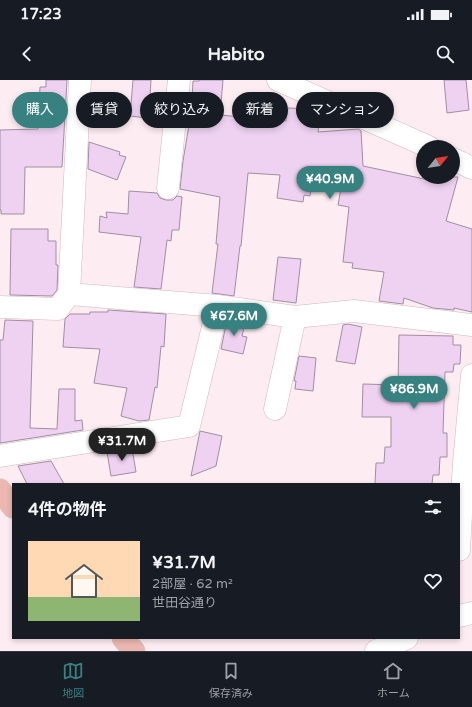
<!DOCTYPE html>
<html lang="ja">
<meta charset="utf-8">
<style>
:root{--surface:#171b24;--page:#20242c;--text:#f1f3f6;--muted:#9ea1a6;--line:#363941;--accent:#388181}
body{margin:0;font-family:"Varela Round","Noto Sans JP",sans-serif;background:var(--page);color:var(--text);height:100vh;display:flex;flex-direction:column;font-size:15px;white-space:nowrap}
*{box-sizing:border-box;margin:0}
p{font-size:13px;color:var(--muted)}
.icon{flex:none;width:22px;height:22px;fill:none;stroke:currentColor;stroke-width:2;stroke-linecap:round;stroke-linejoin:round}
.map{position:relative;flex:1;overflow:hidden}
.side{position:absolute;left:12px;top:403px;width:448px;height:156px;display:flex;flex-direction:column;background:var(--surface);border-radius:0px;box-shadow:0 2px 6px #0003}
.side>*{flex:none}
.top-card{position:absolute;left:12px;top:12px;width:448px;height:36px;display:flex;gap:8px}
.needle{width:26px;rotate:60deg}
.buttons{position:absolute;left:416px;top:60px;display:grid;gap:8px}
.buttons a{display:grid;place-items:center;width:44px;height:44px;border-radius:50%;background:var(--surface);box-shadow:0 2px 6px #0003;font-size:20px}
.price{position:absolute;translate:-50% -34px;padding:0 9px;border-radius:14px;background:var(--accent);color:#fff;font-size:13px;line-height:26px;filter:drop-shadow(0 1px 2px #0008)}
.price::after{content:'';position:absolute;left:50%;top:24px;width:12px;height:9px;margin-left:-6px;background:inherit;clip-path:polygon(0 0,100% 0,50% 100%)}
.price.selected{background:#222;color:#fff}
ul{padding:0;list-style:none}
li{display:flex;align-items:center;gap:12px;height:100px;padding:0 16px}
li span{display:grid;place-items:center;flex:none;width:112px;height:80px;border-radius:0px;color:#555}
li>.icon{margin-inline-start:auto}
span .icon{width:48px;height:48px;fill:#fffc;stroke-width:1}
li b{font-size:17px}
h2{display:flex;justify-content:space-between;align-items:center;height:48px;padding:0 16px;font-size:17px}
.chip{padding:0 14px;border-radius:18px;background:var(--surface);box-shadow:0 2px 6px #0003;font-size:14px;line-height:36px}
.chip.selected{background:var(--accent);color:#fff}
.status{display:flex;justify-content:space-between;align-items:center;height:28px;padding:0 20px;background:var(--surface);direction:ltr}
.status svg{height:11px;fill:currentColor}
header{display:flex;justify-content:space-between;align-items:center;height:52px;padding:0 16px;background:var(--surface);font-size:18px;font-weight:700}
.menu{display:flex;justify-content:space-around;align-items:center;height:56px;border-top:1px solid var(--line);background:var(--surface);font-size:11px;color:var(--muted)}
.menu a{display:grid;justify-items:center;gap:2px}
.menu .selected{color:var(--accent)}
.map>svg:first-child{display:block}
.building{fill:#efd2f2;stroke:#a08fa1}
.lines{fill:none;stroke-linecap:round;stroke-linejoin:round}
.minor-casing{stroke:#d4b9c2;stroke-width:23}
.major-casing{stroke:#d1cfcf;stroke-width:23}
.minor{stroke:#fff;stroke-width:22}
.major{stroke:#ecb7b1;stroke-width:22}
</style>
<div class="status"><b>17:23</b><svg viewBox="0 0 49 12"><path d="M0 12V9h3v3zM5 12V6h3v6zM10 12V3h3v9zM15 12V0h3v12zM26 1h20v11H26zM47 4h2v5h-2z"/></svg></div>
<header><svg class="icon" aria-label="back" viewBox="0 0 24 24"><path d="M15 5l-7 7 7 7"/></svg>Habito<svg class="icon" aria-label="search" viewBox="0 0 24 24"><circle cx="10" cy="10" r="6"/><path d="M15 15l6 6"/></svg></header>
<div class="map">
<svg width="472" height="571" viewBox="0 0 472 571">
<rect width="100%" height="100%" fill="#fdecf2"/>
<path class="building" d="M46 0H67L62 87H25L24 134H1V130H0V50L38 49 40 7H46Z
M133 0H151L150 16 165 18 163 36 147 35V38L130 36Z
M199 0H223L220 35 286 41 288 28 313 29 314 34 320 36 318 52 358 49 361 51 363 86 434 101 435 97H458L446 141 472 149V232L454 228V230L433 228 404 218 403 224 379 221 384 192 352 188 353 183 343 182 349 127 338 125 345 87 314 88 310 116 304 115 303 122 277 118 280 95 248 93 241 166H240L234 216 212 213 218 164H216L220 117 180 109 183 81 190 39H188L190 20H192L193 1H199Z
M444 0H466L469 30 447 33Z
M89 62 120 72 119 75 126 77 117 100 88 89Z
M129 111 157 113 160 118 166 120H173L177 116 182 117 179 150H172L171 161 167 160 161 209 134 207 141 157 99 152 100 136 107 138 106 132 128 134Z
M11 149H48V161H56V185H58L57 210 52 216 10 215Z
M278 177 301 179 296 223 273 220Z
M108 230 166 234 164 267 161 266 157 308 155 307 149 340 139 341 121 336 127 308 94 303 100 269 63 267 65 239 70 234H90V232H108Z
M5 240 33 241 30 348 57 349 59 309H75V341L82 340 83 350 0 363V260H3Z
M227 240 245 243 242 256 247 257 243 274 221 269Z
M348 244 362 247 355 284 336 281 343 245Z
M399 255 453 256V265H461L460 284H454L453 292H445L443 353H447V377H440L439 395H433L432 404H375L376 383H384L385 367H391V337H362L363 304 398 305Z
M299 276 316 278 313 311 295 309 296 301H294Z
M200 351 222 356 216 386 191 396Z
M132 368 136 392 111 396 107 372Z
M51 381 64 404H27L18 386Z"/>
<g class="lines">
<defs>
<path id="minor" d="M278 0 429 67
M453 79 472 88
M168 108 179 0
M69 214 218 226 295 237 354 231 472 245
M0 227 58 229 69 214 80 0
M275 329 295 237
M0 376 189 346 218 226
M459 470 464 382 472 295
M459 536 472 533
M376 571 407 558"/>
<path id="major" d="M0 410 13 427
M123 558 134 571"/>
</defs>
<use href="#minor" class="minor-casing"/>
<use href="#major" class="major-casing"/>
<use href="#minor" class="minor"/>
<use href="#major" class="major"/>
</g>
</svg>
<div class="buttons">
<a><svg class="needle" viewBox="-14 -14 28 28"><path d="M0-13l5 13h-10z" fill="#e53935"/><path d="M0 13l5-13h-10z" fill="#9ea1a6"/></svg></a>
</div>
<b class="price" style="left:330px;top:120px">¥40.9M</b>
<b class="price" style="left:234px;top:257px">¥67.6M</b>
<b class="price" style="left:414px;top:330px">¥86.9M</b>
<b class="price selected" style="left:122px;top:382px">¥31.7M</b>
<div class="top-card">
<a class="chip selected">購入</a>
<a class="chip">賃貸</a>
<a class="chip">絞り込み</a>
<a class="chip">新着</a>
<a class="chip">マンション</a>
</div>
<section class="side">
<h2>4件の物件<svg class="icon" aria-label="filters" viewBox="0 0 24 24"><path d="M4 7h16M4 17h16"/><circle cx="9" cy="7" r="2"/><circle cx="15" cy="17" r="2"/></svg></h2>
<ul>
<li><span style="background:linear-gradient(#ffd9b3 70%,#8fb573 0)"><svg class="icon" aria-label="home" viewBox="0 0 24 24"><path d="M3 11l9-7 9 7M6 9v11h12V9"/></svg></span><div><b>¥31.7M</b><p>2部屋 · 62 m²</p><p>世田谷通り</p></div><svg class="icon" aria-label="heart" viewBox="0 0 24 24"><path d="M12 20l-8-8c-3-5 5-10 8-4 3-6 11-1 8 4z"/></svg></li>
</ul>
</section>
</div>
<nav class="menu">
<a class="selected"><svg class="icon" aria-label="map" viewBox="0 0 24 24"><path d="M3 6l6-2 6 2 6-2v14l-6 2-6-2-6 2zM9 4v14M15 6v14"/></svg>地図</a>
<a><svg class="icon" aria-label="saved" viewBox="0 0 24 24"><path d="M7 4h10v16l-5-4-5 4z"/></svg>保存済み</a>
<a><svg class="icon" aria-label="home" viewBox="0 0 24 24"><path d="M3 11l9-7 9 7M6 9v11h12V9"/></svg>ホーム</a>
</nav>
